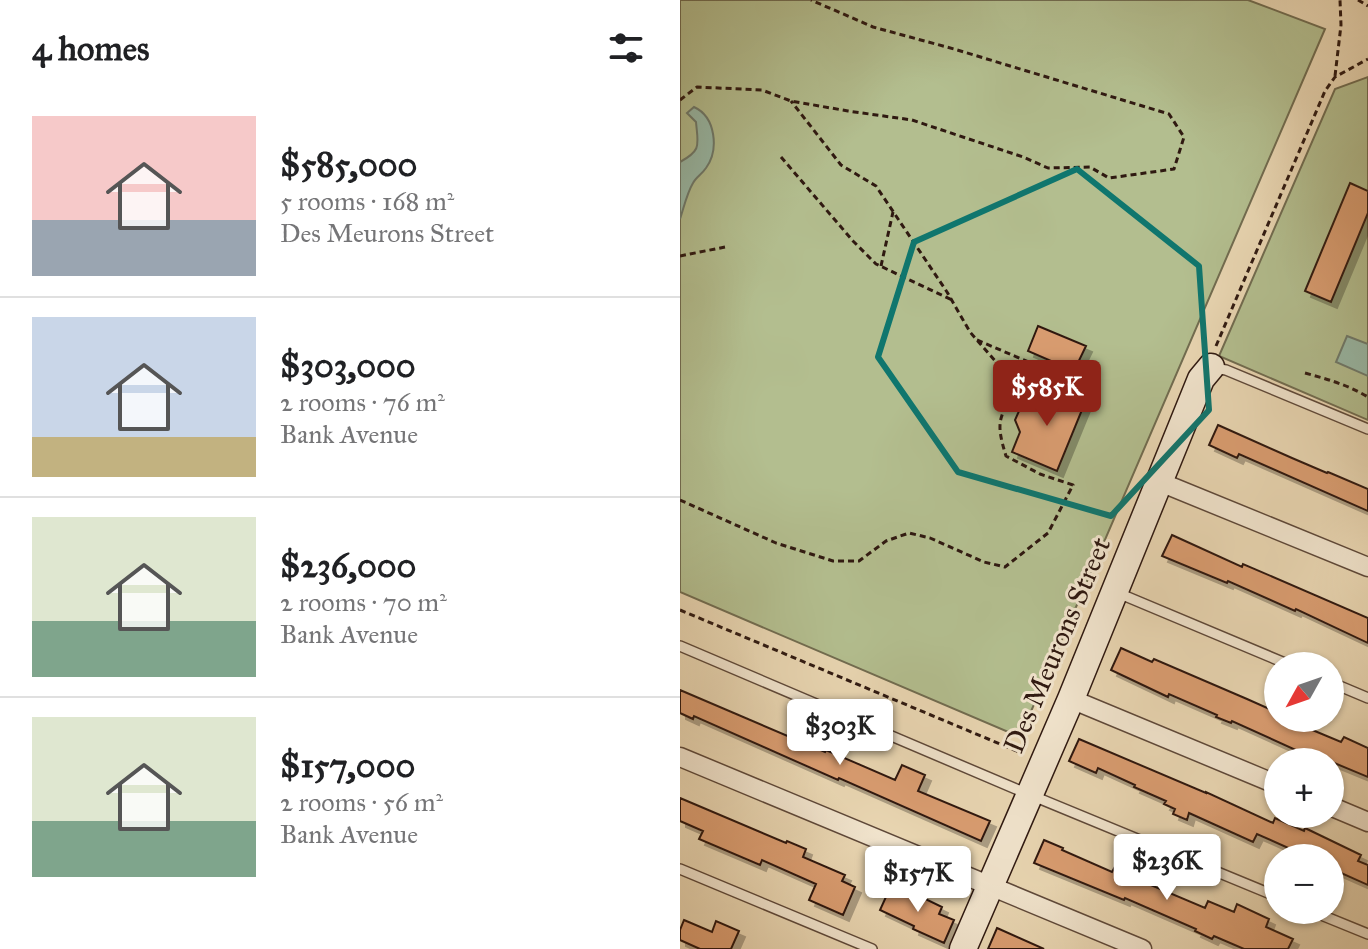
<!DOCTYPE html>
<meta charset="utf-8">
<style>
:root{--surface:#fff;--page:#f2f2f2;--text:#202124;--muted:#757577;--line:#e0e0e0;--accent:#8f2418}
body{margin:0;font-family:"IM FELL Great Primer",serif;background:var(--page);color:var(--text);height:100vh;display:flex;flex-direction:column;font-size:30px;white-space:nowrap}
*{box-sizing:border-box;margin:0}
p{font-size:26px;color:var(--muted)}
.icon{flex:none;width:44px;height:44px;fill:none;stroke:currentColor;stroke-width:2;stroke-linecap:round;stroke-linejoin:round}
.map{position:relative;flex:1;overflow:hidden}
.sheet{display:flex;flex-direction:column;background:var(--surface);width:680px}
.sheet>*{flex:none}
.needle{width:52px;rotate:230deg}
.fabs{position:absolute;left:584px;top:652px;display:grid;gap:16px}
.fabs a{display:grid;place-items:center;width:80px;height:80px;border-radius:50%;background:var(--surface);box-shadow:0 2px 6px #0004;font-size:40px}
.price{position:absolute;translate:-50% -68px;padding:0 18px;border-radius:8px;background:#fff;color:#222;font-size:26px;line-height:52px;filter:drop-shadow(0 2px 4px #0008)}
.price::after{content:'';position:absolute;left:50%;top:48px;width:24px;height:18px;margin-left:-12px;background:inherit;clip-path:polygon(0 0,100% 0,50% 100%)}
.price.selected{background:var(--accent);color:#fff}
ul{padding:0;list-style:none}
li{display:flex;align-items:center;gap:24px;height:200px;padding:0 32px}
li+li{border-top:2px solid var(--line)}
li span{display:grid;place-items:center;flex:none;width:224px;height:160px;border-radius:0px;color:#555}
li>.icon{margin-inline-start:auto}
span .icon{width:96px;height:96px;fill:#fffc;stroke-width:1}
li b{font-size:34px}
h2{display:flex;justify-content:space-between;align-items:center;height:96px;padding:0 32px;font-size:34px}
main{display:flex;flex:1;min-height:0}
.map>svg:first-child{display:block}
.green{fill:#b3be8f;stroke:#716c50;stroke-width:2}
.water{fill:#98baa8;stroke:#6e7a6c;stroke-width:2}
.building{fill:#da9d71;stroke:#2f1911;stroke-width:2;filter:url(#shadow)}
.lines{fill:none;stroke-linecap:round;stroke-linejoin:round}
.lane-casing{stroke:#5e4839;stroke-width:12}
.street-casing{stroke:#5e4839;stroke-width:21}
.secondary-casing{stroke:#2f1911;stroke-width:29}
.path{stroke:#2f1911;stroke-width:3;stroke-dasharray:6 4;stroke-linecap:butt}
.lane{stroke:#f1e4cd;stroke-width:9}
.street{stroke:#f1e4cd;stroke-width:18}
.secondary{stroke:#f1e4cd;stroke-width:26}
.marked{fill:none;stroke:#0f766e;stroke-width:6;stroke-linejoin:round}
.labels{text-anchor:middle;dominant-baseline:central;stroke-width:6;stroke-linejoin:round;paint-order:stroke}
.street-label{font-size:28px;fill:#2f1911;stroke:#f1e4cd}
</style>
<main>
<section class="sheet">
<h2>4 homes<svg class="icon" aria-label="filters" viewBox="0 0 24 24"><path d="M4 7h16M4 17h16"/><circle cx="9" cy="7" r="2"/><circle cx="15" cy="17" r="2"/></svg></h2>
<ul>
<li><span style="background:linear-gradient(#f6c9c9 65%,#9aa5b1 0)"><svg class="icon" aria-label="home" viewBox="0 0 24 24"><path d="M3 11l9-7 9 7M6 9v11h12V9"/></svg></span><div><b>$585,000</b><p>5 rooms · 168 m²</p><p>Des Meurons Street</p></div></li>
<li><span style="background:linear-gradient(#c9d6e8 75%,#c2b280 0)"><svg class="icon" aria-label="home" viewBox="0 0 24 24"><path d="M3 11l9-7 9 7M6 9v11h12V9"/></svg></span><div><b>$303,000</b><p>2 rooms · 76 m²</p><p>Bank Avenue</p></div></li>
<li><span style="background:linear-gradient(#dfe7d0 65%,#7fa58c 0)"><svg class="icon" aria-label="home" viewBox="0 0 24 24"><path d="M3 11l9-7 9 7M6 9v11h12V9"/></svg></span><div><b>$236,000</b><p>2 rooms · 70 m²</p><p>Bank Avenue</p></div></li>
<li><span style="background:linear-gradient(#dfe7d0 65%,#7fa58c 0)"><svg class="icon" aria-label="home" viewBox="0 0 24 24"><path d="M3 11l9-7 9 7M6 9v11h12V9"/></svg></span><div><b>$157,000</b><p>2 rooms · 56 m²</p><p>Bank Avenue</p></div></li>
</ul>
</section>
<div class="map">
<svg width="688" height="949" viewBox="0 0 688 949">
<defs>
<filter id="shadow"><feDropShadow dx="6" dy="6" stdDeviation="0" flood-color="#0004"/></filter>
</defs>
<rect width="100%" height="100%" fill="#e9d6b2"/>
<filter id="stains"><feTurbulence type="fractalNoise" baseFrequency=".0025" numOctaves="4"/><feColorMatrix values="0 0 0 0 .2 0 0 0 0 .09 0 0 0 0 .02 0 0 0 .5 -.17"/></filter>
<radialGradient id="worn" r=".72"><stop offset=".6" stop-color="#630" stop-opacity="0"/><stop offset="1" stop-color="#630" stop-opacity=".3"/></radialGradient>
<path class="green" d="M0 0H568L645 29 340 737 0 592Z
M688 77V420L539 356 655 89Z"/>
<path class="water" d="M14 107C36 117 39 150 26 168 22 174 16 177 13 183 7 193 4 207 0 219V162C22 150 18 145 16 122L7 113Z
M667 336 688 344V376L656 362Z"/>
<path class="building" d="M670 183 688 191V213L651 302 625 291Z
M358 326 406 346 394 371 348 351Z
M359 386 404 405 377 471 332 452 340 432 335 420 339 411 350 408Z
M538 425 612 458 647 473 648 472 688 489V511L559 454 557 458 529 445Z
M492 535 562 567 563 564 688 618V643L616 609 615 611 548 581 547 583 482 556Z
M441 648 472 662 474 659 567 699 594 711 593 714 598 718 629 730 630 729 661 742 664 737 688 748V777L652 762H642L552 721 551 723 536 717 537 715 489 694 488 697 431 670Z
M0 690 145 752 146 750 215 780 222 765 245 775 238 791 310 821 301 841 159 778 158 780 14 716 13 719 0 713Z
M399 739 526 793V792L593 823 595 818 624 831 625 828 681 855 678 861 688 865V885L650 868V858H622L613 854 615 851 577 834 573 842 509 813 507 820 493 814 495 809 484 804 486 801 454 787 455 785 418 768 416 773 389 761Z
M0 798 106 843 107 841 126 849 123 857 165 875 162 881 175 887 163 915 129 900 136 884 82 860 80 865 19 839 23 831 0 821Z
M364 840 383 848 382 850 432 872 437 863 456 871 454 878 525 908 528 901 554 912 557 904 589 919 586 927 613 939 608 949H564L534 936 532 939 515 931 516 929 445 898 444 900 354 863Z
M210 888 221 893 223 888 262 907 259 914 274 920 264 943 233 929 234 926 200 910Z
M4 920 32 932 36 921 59 931 51 949H20L0 940V930Z
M317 928 364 949H308Z"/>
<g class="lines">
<defs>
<path id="lane" d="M534 368 546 370 688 429
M438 593 612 666
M0 646 336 789 598 897
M650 682 688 698
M0 869 192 949
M629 910 688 934"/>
<path id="street" d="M480 482 688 567
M391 699 598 785
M0 757 462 949
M650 806 688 822"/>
<path id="secondary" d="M283 949 391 699 521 379 531 367"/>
</defs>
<use href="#lane" class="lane-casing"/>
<use href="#street" class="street-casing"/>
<use href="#secondary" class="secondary-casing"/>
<path class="path" d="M678 0 688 6
M655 76 661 25 660 0
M0 100 17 87 82 90 111 101 168 111 232 120 343 157 368 168 410 167 429 178 494 169 504 137 489 114 274 49 193 27 131 0
M101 157 173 241 196 264 272 300
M0 256 45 247
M201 266 213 212
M297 340 393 381H417
M536 346 645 91 655 77 688 59
M625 373C647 379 668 385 688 397
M0 500 96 543 153 561H179L206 541 229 533 250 538 304 562 325 567 368 533 393 485 360 474 326 456C316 423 318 419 335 390L323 370 290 332 267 292 196 186 161 165 111 101
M0 610 344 754"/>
<use href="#lane" class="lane"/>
<use href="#street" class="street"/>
<use href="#secondary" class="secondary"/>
</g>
<path class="marked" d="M397 169 519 266 529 410 431 516 278 472 198 357 234 242Z"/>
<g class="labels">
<g class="street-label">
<text transform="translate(377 645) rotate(-67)">Des Meurons Street</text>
</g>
</g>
<rect width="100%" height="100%" filter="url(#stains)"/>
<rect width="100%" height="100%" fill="url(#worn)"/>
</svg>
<div class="fabs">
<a><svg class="needle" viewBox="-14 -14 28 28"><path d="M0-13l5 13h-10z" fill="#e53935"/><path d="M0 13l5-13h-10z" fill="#757577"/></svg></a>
<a>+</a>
<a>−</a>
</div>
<b class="price selected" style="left:367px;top:428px">$585K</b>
<b class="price" style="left:160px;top:767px">$303K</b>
<b class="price" style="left:487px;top:902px">$236K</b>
<b class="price" style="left:238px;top:914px">$157K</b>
</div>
</main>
